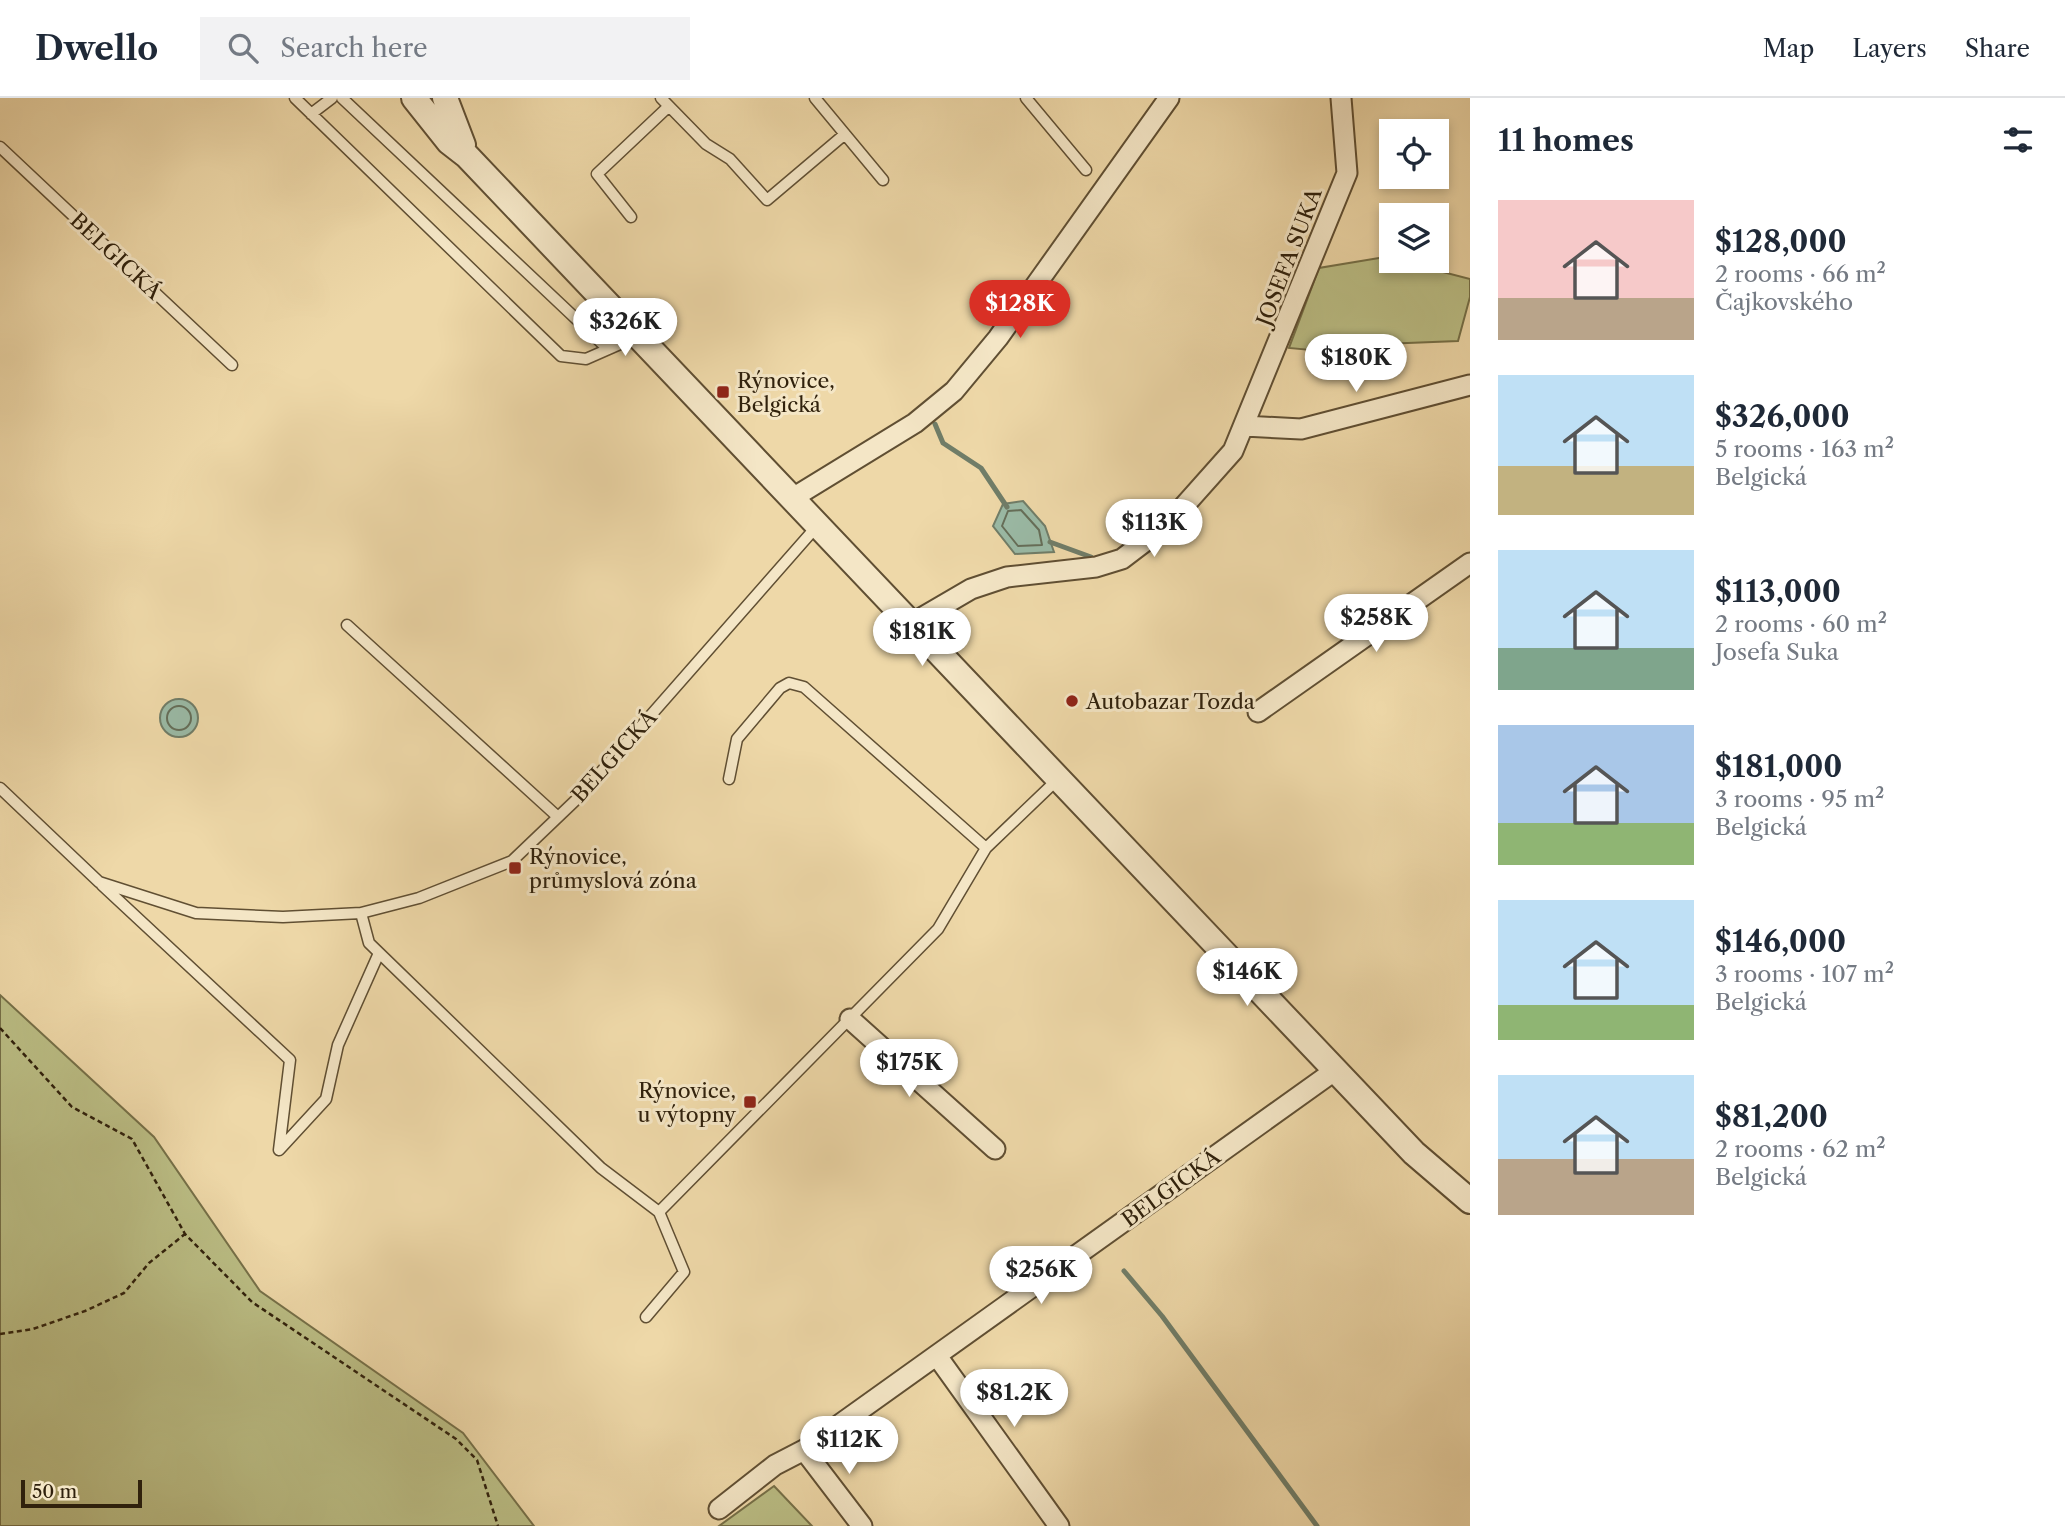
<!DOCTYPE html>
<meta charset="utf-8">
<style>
:root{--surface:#fff;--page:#f2f2f3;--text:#1f2937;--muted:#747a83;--line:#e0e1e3;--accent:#d93025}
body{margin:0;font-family:"Libre Caslon Text",serif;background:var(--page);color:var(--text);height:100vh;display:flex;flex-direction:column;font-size:26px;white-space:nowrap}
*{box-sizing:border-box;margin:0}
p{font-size:23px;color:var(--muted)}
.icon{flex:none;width:38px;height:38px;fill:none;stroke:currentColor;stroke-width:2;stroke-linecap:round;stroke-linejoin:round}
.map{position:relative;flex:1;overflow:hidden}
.details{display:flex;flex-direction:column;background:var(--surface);width:595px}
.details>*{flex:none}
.fabs{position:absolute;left:1379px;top:21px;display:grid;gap:14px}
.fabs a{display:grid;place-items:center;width:70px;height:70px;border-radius:0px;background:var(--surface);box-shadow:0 4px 10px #0003;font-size:35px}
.scale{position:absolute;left:21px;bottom:18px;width:121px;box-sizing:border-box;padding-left:7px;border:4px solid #30210c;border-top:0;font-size:19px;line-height:24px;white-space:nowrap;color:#30210c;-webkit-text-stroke:5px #f4e6c6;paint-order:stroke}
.price{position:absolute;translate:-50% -60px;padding:0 16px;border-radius:24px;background:#fff;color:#222;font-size:23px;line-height:46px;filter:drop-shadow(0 2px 4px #0008)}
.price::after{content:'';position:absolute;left:50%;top:42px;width:21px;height:16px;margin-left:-10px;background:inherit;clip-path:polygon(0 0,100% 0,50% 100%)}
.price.current{background:var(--accent);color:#fff}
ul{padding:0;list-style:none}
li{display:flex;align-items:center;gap:21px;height:175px;padding:0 28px}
li span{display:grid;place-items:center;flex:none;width:196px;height:140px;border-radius:0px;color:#555}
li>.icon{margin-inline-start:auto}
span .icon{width:84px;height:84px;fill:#fffc;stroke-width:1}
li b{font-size:30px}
h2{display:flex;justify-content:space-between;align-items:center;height:84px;padding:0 28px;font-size:30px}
header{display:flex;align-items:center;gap:42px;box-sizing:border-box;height:98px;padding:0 35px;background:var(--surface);border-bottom:2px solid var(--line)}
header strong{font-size:33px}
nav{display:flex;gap:38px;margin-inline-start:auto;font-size:24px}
.search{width:490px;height:63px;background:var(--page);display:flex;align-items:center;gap:18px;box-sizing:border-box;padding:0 24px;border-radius:0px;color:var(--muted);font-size:26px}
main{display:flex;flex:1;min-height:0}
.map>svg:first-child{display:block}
.green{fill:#bbbe85;stroke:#767048;stroke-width:2}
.water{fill:#9abaa6;stroke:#707d68;stroke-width:2}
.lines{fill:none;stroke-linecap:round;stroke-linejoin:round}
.shore{stroke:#656e59;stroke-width:2}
.stream{stroke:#707d68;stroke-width:5}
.service-casing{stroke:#604f33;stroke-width:13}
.minor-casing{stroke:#604f33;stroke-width:23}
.tertiary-casing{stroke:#604f33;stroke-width:28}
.path{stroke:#30210c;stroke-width:2.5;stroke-dasharray:5 3.5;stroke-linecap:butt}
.service{stroke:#f4e6c6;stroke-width:10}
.minor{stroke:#f4e6c6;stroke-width:19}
.tertiary{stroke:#f4e6c6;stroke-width:24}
.poi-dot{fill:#8f2418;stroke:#f4e6c6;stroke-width:2.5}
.labels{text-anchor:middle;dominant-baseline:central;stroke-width:6;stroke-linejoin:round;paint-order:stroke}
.street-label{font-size:21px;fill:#30210c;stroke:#f4e6c6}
.poi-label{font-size:21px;fill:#30210c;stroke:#f4e6c6;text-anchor:start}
</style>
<header>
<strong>Dwello</strong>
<div class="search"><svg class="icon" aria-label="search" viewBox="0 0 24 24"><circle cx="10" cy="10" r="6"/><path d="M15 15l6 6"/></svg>Search here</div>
<nav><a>Map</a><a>Layers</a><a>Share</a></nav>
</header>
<main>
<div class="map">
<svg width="1470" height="1428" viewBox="0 0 1470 1428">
<rect width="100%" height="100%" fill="#eed8a8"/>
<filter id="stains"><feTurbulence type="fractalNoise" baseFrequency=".00286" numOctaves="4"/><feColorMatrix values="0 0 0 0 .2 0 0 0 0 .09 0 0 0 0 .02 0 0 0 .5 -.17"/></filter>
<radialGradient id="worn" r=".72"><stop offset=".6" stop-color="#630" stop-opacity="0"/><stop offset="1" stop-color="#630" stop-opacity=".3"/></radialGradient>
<path class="green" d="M1385 159 1470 181V199L1458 243 1357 247 1353 256 1289 250 1319 170Z
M0 897 154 1039 260 1193 463 1335 534 1428H0Z
M774 1388 812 1428H719Z"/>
<path class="water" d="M1023 403 1045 428 1054 454 1015 456 993 428 1003 406Z
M160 620a19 19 0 1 1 38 0a19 19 0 1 1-38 0Z"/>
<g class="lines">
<path class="shore" d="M1021 412 1039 432 1042 447 1018 448 1002 428 1008 413Z
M167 620a12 12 0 1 1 24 0a12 12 0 1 1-24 0Z"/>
<path class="stream" d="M935 326 943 345 981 370 1007 409
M1050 444 1091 459
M1124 1173 1162 1218 1317 1428"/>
<defs>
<path id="service" d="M295 0 561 258 586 261 636 239
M342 0 608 251
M661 0 706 46 730 61 767 102 845 36
M815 0 883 82
M1026 0 1086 72
M311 16 332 0
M0 49 232 267
M631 119 597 76 668 9
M347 527 558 719
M729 681 737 641 780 590 789 585 804 589 986 750
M0 690 99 784 196 815 283 819 361 815 419 800 512 763 579 699 817 428
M102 787 290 962 279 1052 326 1001 338 947 379 855
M361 815 369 845 601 1070 659 1114 684 1174 646 1219
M659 1114 938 831 986 750 1058 681"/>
<path id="minor" d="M1244 328 1301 331 1470 287
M791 401 915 325 954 293 998 240 1169 0
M911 526 971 491 1007 479 1096 469 1122 461 1168 426 1233 353 1347 75 1341 0
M1258 614 1470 465
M850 921 995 1051
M937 1258 1059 1428
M804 1352 862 1428
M719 1411 775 1367 804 1352 1337 971"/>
<path id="tertiary" d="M414 0 449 44 467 58 1414 1055 1470 1103
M445 0 463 47"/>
</defs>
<use href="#service" class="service-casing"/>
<use href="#minor" class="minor-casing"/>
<use href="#tertiary" class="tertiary-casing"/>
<path class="path" d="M0 930 72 1009 132 1041 185 1136 252 1204 456 1341 477 1362 498 1428
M0 1236 33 1231 85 1213 124 1195 149 1165 185 1136"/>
<use href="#service" class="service"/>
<use href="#minor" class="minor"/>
<use href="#tertiary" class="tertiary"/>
</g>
<g class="poi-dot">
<rect x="716" y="287" width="14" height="14" rx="3.5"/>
<circle cx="1072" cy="603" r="7"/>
<rect x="508" y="763" width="14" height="14" rx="3.5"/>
<rect x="743" y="997" width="14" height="14" rx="3.5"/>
</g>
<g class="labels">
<g class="street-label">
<text transform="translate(116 158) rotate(43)">BELGICKÁ</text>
<text transform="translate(1289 159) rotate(-69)">JOSEFA SUKA</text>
<text transform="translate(614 658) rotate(-48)">BELGICKÁ</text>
<text transform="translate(1171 1090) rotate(-36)">BELGICKÁ</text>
</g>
<g class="poi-label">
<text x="737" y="282">Rýnovice,<tspan x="737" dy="24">Belgická</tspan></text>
<text x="1086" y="603">Autobazar Tozda</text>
<text x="529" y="758">Rýnovice,<tspan x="529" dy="24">průmyslová zóna</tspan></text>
<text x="736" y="992" text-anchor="end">Rýnovice,<tspan x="736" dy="24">u výtopny</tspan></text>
</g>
</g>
<rect width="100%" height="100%" filter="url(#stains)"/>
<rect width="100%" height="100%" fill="url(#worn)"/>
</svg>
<div class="fabs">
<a><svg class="icon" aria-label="locate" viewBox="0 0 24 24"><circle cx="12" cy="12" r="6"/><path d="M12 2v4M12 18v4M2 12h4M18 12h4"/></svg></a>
<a><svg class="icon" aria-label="layers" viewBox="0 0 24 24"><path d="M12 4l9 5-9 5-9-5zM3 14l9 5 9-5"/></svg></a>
</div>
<div class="scale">50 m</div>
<b class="price current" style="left:1020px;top:242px">$128K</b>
<b class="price" style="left:625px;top:260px">$326K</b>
<b class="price" style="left:1356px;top:296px">$180K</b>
<b class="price" style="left:1154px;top:461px">$113K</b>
<b class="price" style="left:1376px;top:556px">$258K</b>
<b class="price" style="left:922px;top:570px">$181K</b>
<b class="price" style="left:1247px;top:910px">$146K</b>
<b class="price" style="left:909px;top:1001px">$175K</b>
<b class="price" style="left:1041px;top:1208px">$256K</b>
<b class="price" style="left:1014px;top:1331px">$81.2K</b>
<b class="price" style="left:849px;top:1378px">$112K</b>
</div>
<section class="details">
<h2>11 homes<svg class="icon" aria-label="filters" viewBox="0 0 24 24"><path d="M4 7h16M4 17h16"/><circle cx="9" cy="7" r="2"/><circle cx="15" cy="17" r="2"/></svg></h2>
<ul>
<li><span style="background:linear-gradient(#f6c9c9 70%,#b9a48a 0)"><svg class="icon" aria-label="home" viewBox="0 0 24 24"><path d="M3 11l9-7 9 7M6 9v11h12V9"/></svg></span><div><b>$128,000</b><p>2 rooms · 66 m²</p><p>Čajkovského</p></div></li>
<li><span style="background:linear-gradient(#bfe0f5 65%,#c2b280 0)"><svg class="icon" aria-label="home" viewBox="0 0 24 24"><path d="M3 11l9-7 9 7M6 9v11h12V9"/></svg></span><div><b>$326,000</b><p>5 rooms · 163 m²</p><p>Belgická</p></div></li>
<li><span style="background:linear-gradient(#bfe0f5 70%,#7fa58c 0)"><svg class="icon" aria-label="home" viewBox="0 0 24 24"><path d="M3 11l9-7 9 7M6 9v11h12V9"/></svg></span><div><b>$113,000</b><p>2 rooms · 60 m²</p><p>Josefa Suka</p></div></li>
<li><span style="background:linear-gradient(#a9c7e8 70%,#8fb573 0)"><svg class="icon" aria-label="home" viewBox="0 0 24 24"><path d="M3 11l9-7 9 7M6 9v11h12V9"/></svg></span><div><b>$181,000</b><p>3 rooms · 95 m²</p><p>Belgická</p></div></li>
<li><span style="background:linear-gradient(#bfe0f5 75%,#8fb573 0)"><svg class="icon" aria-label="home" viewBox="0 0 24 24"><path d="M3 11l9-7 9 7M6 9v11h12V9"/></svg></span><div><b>$146,000</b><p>3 rooms · 107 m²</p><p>Belgická</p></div></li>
<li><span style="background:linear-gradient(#bfe0f5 60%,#b9a48a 0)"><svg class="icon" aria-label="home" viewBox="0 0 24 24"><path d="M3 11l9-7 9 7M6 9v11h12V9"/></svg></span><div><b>$81,200</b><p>2 rooms · 62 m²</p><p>Belgická</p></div></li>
</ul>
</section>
</main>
